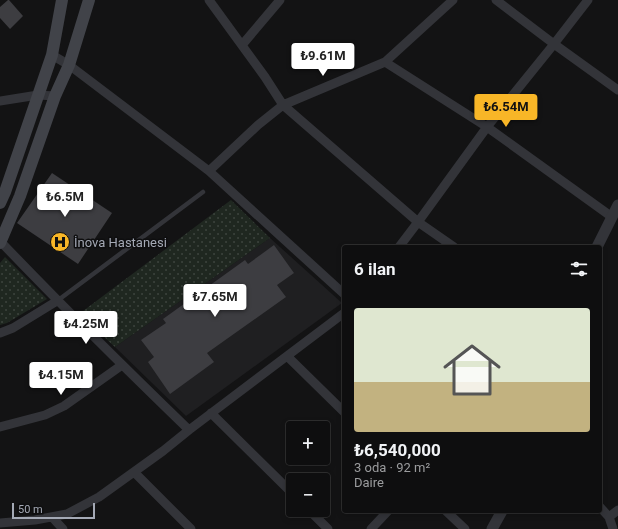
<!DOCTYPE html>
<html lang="tr">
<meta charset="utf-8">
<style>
:root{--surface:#0e0e0f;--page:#1c1c1d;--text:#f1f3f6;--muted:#9b9c9e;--line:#2e2e2f;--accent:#f8b627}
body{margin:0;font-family:Roboto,sans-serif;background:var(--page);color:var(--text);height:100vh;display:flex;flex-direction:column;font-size:15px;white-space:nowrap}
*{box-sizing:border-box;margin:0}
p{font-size:13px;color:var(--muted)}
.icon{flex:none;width:22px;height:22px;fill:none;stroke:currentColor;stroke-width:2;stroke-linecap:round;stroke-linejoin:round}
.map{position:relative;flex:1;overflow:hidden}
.side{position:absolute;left:342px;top:245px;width:260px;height:268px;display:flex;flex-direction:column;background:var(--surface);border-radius:4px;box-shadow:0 2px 6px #0003,0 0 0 1px var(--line)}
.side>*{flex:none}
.tools{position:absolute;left:286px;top:421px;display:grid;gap:8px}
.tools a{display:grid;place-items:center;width:44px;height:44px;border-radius:4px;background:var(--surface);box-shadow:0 2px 6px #0003,0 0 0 1px var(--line);font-size:20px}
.scale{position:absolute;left:12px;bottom:10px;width:83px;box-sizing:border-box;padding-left:4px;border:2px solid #a4a9b5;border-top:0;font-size:11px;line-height:14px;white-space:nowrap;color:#a4a9b5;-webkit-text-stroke:3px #0e0e0f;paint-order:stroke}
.price{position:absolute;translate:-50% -34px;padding:0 9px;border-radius:4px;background:#fff;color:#222;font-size:13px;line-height:26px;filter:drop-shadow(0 1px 2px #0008)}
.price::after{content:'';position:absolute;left:50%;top:24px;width:12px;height:9px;margin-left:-6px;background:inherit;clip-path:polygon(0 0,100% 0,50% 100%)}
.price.on{background:var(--accent);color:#111}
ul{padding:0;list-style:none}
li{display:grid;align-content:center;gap:8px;height:212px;padding:0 12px}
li+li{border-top:1px solid var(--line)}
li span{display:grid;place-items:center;height:124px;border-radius:4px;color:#555}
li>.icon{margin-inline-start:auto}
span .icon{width:72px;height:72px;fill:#fffc;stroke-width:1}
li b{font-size:17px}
h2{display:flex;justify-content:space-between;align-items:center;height:48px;padding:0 12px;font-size:17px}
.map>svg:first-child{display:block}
.built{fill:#1f1f21}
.park{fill:url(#park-dots)}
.building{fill:#3d3d41}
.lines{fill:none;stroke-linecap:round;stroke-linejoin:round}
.service{stroke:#333439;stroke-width:4.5}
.minor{stroke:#333439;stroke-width:9}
.tertiary{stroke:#333439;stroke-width:11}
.secondary{stroke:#414349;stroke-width:12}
.labels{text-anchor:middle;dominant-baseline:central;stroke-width:3;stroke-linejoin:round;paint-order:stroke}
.poi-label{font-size:13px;fill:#a4a9b5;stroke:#0e0e0f;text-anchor:start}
</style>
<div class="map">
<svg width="618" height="529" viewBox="0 0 618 529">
<defs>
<pattern id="park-dots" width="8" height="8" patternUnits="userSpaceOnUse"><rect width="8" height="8" fill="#1f2720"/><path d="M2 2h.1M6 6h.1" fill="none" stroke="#3d443e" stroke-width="1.8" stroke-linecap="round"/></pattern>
</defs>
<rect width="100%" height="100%" fill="#131314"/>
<path class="built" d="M270 238 342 303 186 416 115 347Z"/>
<path class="park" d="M231 200 270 238 115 347 79 314Z
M5 257 47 299 7 323 0 325V263Z"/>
<path class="building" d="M8 0H9L23 16 10 29 0 18V7Z
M52 173 112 213 78 264 17 223Z
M274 245 294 273 277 285 286 297 207 353 214 362 170 394 148 362 154 357 141 340 166 323 163 319 245 260 248 264Z"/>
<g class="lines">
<path class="service" d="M57 301 203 192"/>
<path class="minor" d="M209 0 265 77 283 105 418 222 454 247
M496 0 554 44 618 90
M242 45 280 0
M52 55 69 65 209 171 344 294
M385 62 487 127 612 217
M0 101 38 95 55 96
M209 171 258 125 283 105 385 62 453 0
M1 242C62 306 125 368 189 430
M399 247 418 222 487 127 554 44 588 0
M0 333 13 328 57 301
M287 356 344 412
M211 413 293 494
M0 427 45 415 64 406 122 365
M134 472 191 529
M600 507 609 517 613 529
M309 510 328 529
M446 511 465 529
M52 517 63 529
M609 517 618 510
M0 523 35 520 67 514 99 497 163 451 189 430 344 313
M371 529 388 511"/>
<path class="tertiary" d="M597 247 618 205
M492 529 502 511"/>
<path class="secondary" d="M0 203 5 192 52 55 62 0
M0 243 20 196 55 96 69 65 89 0"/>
</g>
<defs>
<symbol id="hospital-disc" viewBox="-11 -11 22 22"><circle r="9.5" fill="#f8b627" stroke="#0e0e0f"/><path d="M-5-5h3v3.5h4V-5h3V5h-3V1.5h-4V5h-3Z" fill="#111"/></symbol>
</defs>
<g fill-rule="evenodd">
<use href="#hospital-disc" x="49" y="231" width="22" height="22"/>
</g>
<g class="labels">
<g class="poi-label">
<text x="74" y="242">İnova Hastanesi</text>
</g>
</g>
</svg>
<div class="tools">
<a>+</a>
<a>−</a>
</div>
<div class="scale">50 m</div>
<b class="price" style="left:323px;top:77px">₺9.61M</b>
<b class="price on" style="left:506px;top:128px">₺6.54M</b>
<b class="price" style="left:65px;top:218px">₺6.5M</b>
<b class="price" style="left:215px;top:318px">₺7.65M</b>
<b class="price" style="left:86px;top:345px">₺4.25M</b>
<b class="price" style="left:61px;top:396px">₺4.15M</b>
<section class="side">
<h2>6 ilan<svg class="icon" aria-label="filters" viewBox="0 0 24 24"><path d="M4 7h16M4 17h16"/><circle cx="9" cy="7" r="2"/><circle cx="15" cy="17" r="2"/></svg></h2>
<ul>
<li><span style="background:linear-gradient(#dfe7d0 60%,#c2b280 0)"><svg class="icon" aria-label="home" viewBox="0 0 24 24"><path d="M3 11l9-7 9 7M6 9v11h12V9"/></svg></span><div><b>₺6,540,000</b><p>3 oda · 92 m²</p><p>Daire</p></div></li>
</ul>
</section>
</div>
